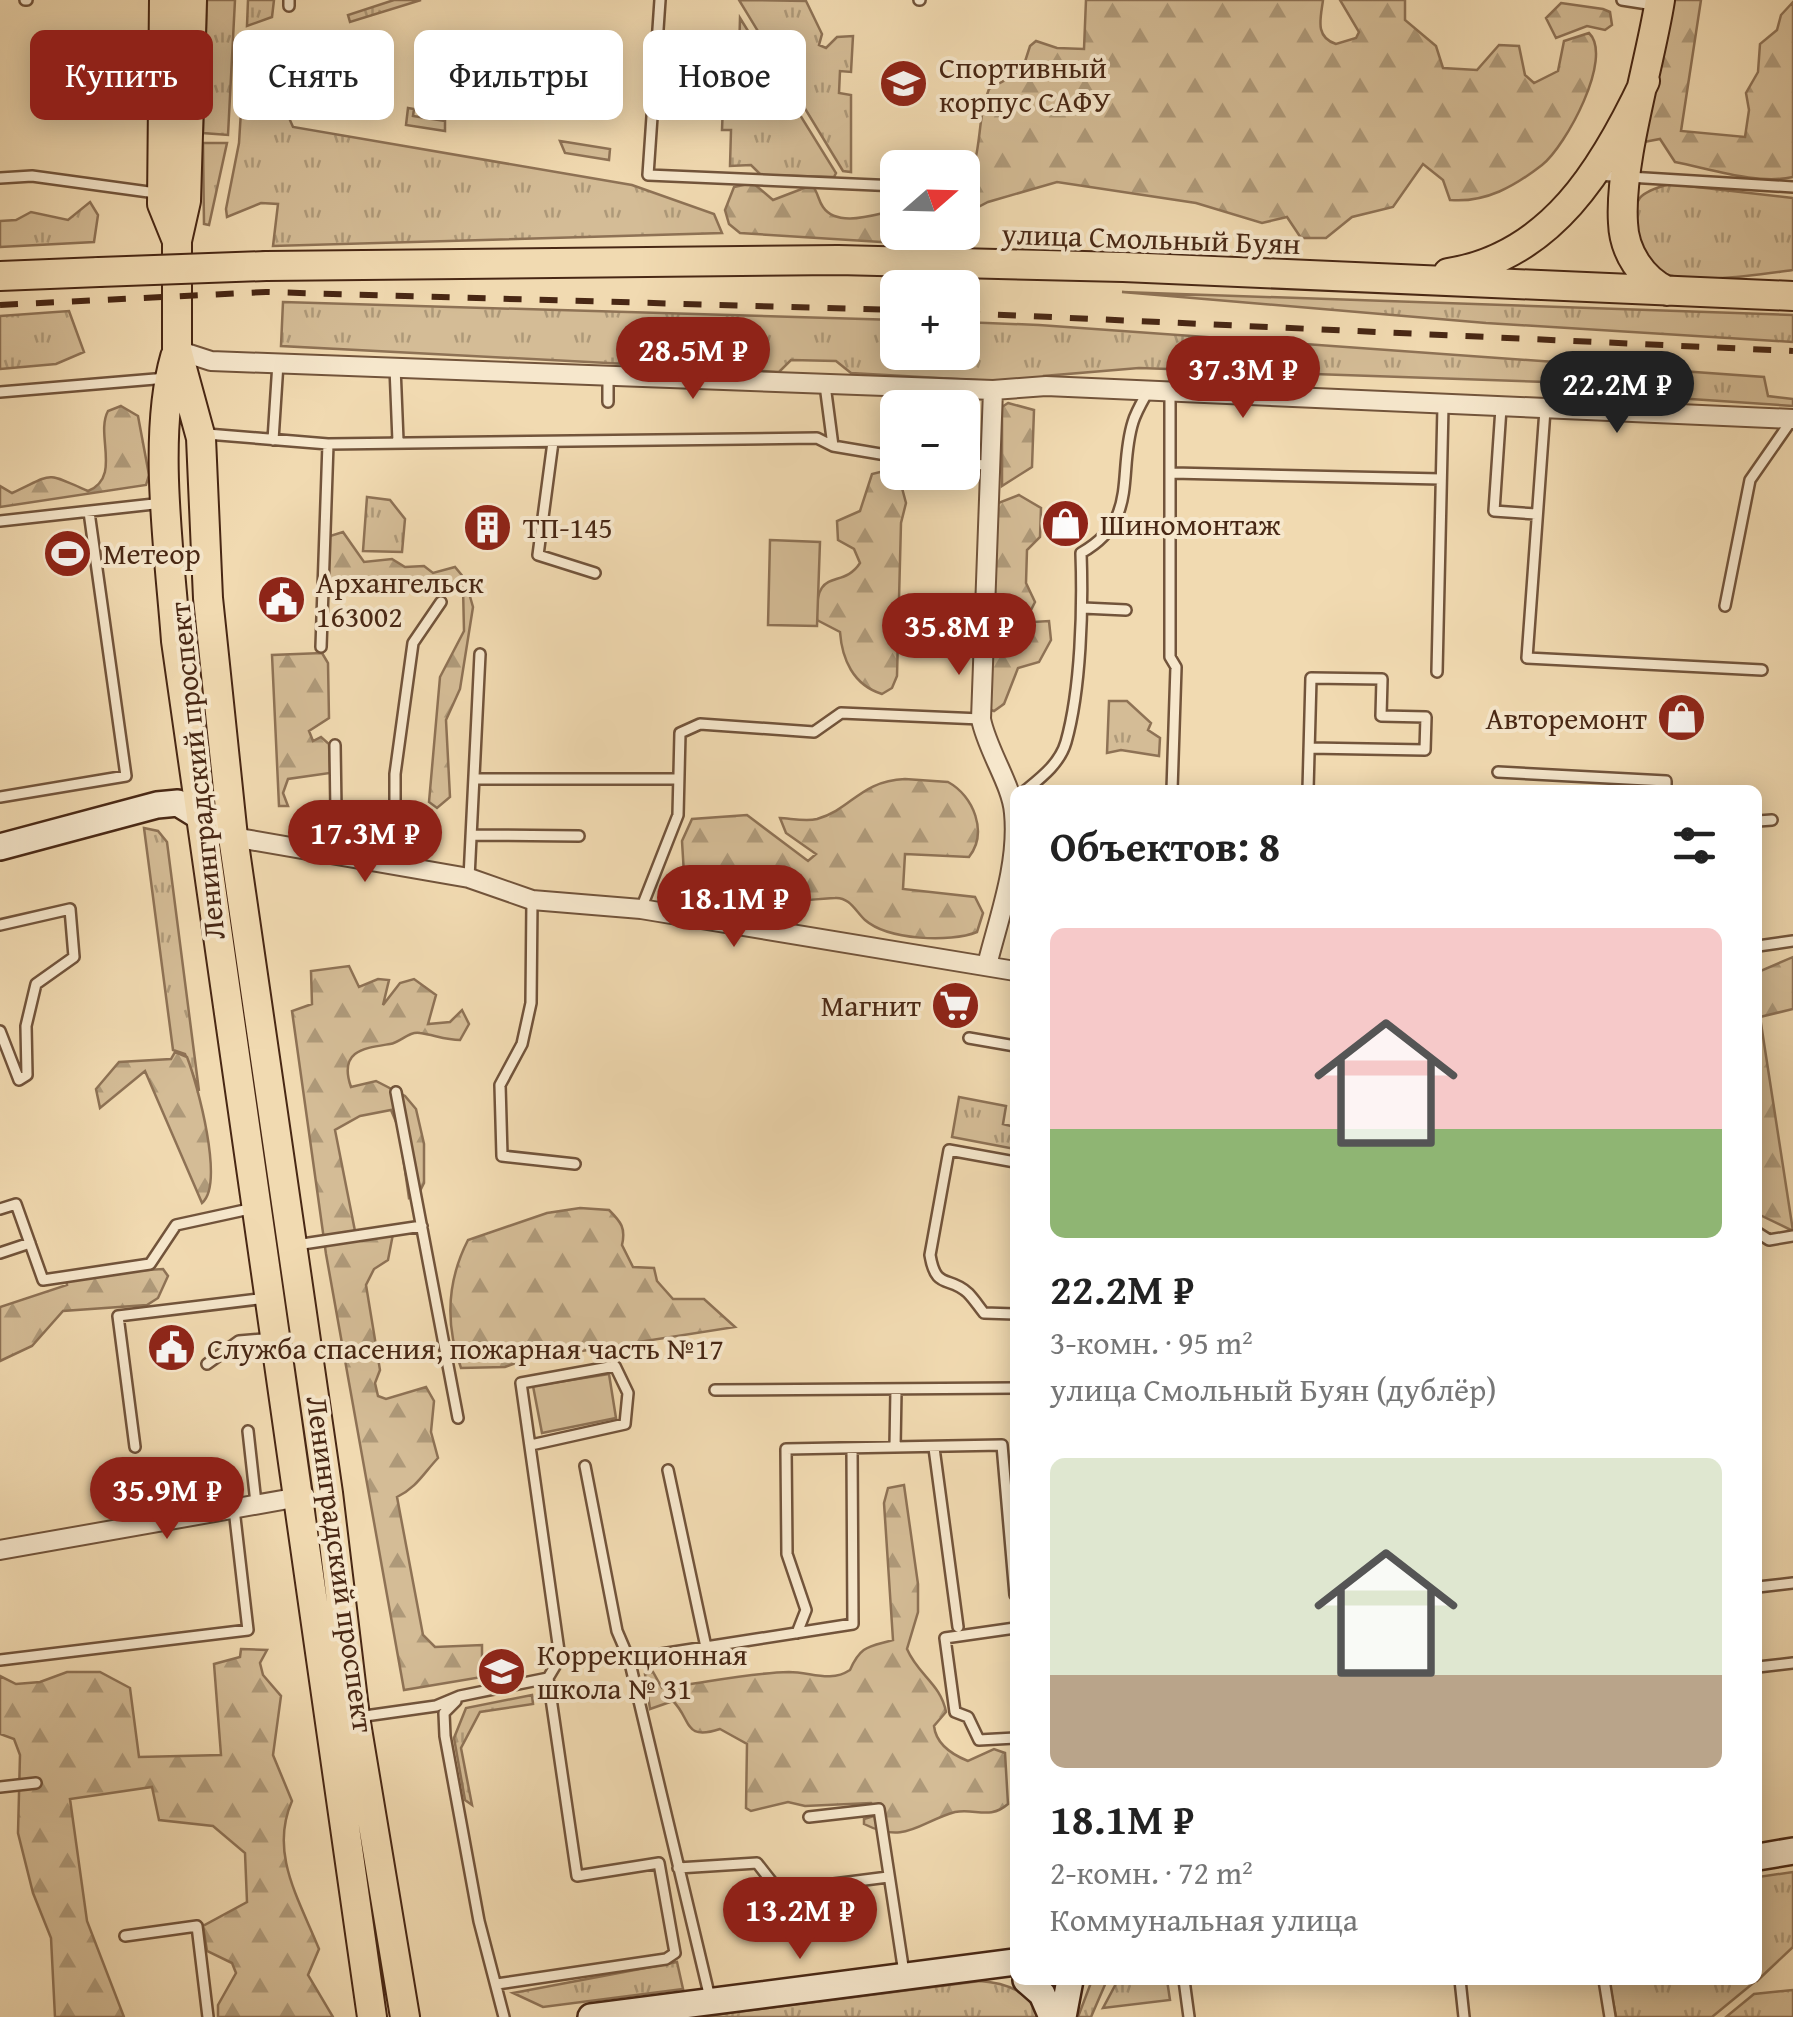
<!DOCTYPE html>
<html lang="ru">
<meta charset="utf-8">
<style>
:root{--surface:#fff;--page:#f2f2f2;--text:#222;--muted:#767676;--accent:#8f2418}
body{margin:0;font-family:"Gentium Book Plus",serif;background:var(--page);color:var(--text);height:100vh;display:flex;flex-direction:column;font-size:38px;white-space:nowrap}
*{box-sizing:border-box;margin:0}
p{font-size:32px;color:var(--muted)}
.icon{flex:none;width:55px;height:55px;fill:none;stroke:currentColor;stroke-width:2;stroke-linecap:round;stroke-linejoin:round}
.map{position:relative;flex:1;overflow:hidden}
.details{position:absolute;left:1010px;top:785px;width:752px;height:1200px;display:flex;flex-direction:column;background:var(--surface);border-radius:15px;box-shadow:0 5px 25px #0003}
.details>*{flex:none}
.hud{position:absolute;left:30px;top:30px;width:830px;height:90px;display:flex;gap:20px}
.needle{width:65px;rotate:70deg}
.controls{position:absolute;left:880px;top:150px;display:grid;gap:20px}
.controls a{display:grid;place-items:center;width:100px;height:100px;border-radius:15px;background:var(--surface);box-shadow:0 5px 25px #0003;font-size:50px}
.price{position:absolute;translate:-50% -85px;padding:0 22px;border-radius:35px;background:var(--accent);color:#fff;font-size:32px;line-height:65px;filter:drop-shadow(0 2px 5px #0008)}
.price::after{content:'';position:absolute;left:50%;top:60px;width:30px;height:22px;margin-left:-15px;background:inherit;clip-path:polygon(0 0,100% 0,50% 100%)}
.price.selected{background:#222;color:#fff}
ul{padding:0;list-style:none}
li{display:grid;align-content:center;gap:20px;height:530px;padding:0 40px}
li span{display:grid;place-items:center;height:310px;border-radius:15px;color:#555}
li>.icon{margin-inline-start:auto}
span .icon{width:180px;height:180px;fill:#fffc;stroke-width:1}
li b{font-size:42px}
h2{display:flex;justify-content:space-between;align-items:center;height:120px;padding:0 40px;font-size:42px}
.chip{padding:0 35px;border-radius:15px;background:var(--surface);box-shadow:0 5px 25px #0003;font-size:35px;line-height:90px}
.chip.selected{background:var(--accent);color:#fff}
.map>svg:first-child{display:block}
.grass{fill:url(#grass-tufts);stroke:#8e7255;stroke-width:2.5}
.forest{fill:url(#forest-firs);stroke:#8e7255;stroke-width:2.5}
.pitch{fill:#d4bc96;stroke:#8e7255;stroke-width:2.5}
.lines{fill:none;stroke-linecap:round;stroke-linejoin:round}
.lane-casing{stroke:#72543b;stroke-width:14}
.street-casing{stroke:#72543b;stroke-width:22}
.secondary-casing{stroke:#482714;stroke-width:30}
.primary-casing{stroke:#482714;stroke-width:32}
.lane{stroke:#f6e7cc;stroke-width:9}
.street{stroke:#f6e7cc;stroke-width:18}
.secondary{stroke:#f6e7cc;stroke-width:25}
.primary{stroke:#f1dab1;stroke-width:28}
.rail{stroke:#482714;stroke-width:6;stroke-dasharray:18 18;stroke-linecap:butt}
.primary-bridge-casing{stroke:#482714;stroke-width:32;stroke-linecap:butt}
.primary-bridge{stroke:#f1dab1;stroke-width:28}
.labels{text-anchor:middle;dominant-baseline:central;stroke-width:8;stroke-linejoin:round;paint-order:stroke}
.poi-label{font-size:30px;fill:#482714;stroke:#f6e7cc;text-anchor:start}
.street-label{font-size:30px;fill:#482714;stroke:#f6e7cc}
</style>
<div class="map">
<svg width="1793" height="2017" viewBox="0 0 1793 2017">
<defs>
<pattern id="grass-tufts" width="24" height="20" patternUnits="userSpaceOnUse" patternTransform="scale(2.5)"><rect width="24" height="20" fill="#d4bc96"/><path d="M3 7l-1-3M5 7V3M7 7l1-3M15 17l-1-3M17 17v-4M19 17l1-3" fill="none" stroke="#ae9979"/></pattern>
<pattern id="forest-firs" width="22" height="20" patternUnits="userSpaceOnUse" patternTransform="scale(2.5)"><rect width="22" height="20" fill="#d4bc96"/><path d="M5 1l3.5 6h-7zM16 11l3.5 6h-7z" fill="#ae9979"/></pattern>
</defs>
<rect width="100%" height="100%" fill="#f1dab1"/>
<filter id="stains"><feTurbulence type="fractalNoise" baseFrequency=".002" numOctaves="4"/><feColorMatrix values="0 0 0 0 .2 0 0 0 0 .09 0 0 0 0 .02 0 0 0 .5 -.17"/></filter>
<radialGradient id="worn" r=".72"><stop offset=".6" stop-color="#630" stop-opacity="0"/><stop offset="1" stop-color="#630" stop-opacity=".3"/></radialGradient>
<path class="grass" d="M207 0H235L228 135 203 133Z
M248 0H274L272 17 247 26Z
M394 0H421L350 22 348 15Z
M739 0 806 1 822 34 819 45 826 48 837 37 853 36 851 72 840 71 839 93 851 95V172L843 171Z
M740 18 836 173 834 177 761 175 751 165 730 166 731 130H722L725 55H739Z
M354 45 359 47 316 60 311 80 316 83 314 97 357 106 356 113 349 116 311 106 297 63Z
M270 60 268 70 293 127 632 185 714 214 722 233 273 246 278 204 261 203 227 217 226 209 239 143 244 63Z
M408 108 414 109 413 116 445 121V131L406 125Z
M560 141 610 149 609 160 565 153Z
M203 143H227L209 225 204 224Z
M1670 184 1793 198V270C1764 274 1679 288 1656 269 1646 262 1639 246 1632 236 1636 200 1632 194 1670 184Z
M90 202 98 215 94 242 0 247V221L16 220 31 212 68 220Z
M1122 292 1793 315V342L1486 323Z
M283 302 897 320 898 352H962L963 322 1039 325 1764 377 1768 396 1793 399V406L1661 397 1633 385 1139 368 1044 376 1043 384 851 373 836 361 791 360 779 372 281 346Z
M69 311 84 352 56 364 0 369V316Z
M367 497 390 500 405 519 402 552 363 551Z
M1109 701H1127L1151 723 1148 730 1160 738 1159 756 1121 750 1107 753Z
M144 828 158 831 167 842 199 1091 185 1054 173 1050Z
M959 1097 1006 1106 1003 1124 1015 1127V1149L952 1137Z
M532 1695 533 1704 480 1712 461 1748 472 1805 465 1800 454 1738 466 1708Z
M1793 1872V1947L1758 1980V1877Z
M677 1962 683 1989 543 2007 513 1993Z
M1092 1980H1107L1091 2017H1078Z
M1118 1980H1167L1170 2000 1103 2008Z
M1609 1980H1757L1712 2017H1616Z
M980 1981C1007 1983 1028 1991 1040 2017H697Z
M1793 1990V2017H1726L1754 1994Z"/>
<path class="forest" d="M1086 0H1323C1321 17 1314 37 1336 44L1356 38 1359 32 1340 0H1405V20L1436 46 1443 68 1477 70 1499 45 1519 46 1525 75 1534 83 1558 71 1564 41 1589 33C1614 57 1566 146 1542 165 1515 186 1486 203 1450 200L1443 180 1423 164 1393 207 1352 217 1326 238H1301L1287 217 1262 223 1196 203 1057 182 988 202 963 215C962 193 969 181 975 161 981 137 979 113 989 89L1022 71 1030 46 1036 41 1057 48 1084 49Z
M1661 0H1701L1681 131 1745 137 1749 110 1746 93 1758 72 1760 44 1777 30 1781 15 1793 2V177C1757 185 1711 169 1675 162L1660 139 1639 143Z
M1561 3 1603 9 1610 12 1612 25 1605 30 1587 26 1556 38 1546 18Z
M753 183 773 200 812 185C818 192 818 200 823 207 838 229 878 213 897 210L898 232 928 233 897 243 740 233 729 224 725 210 734 187Z
M1008 403 1034 410 1032 467 1002 486V407Z
M121 406 138 416 149 475 146 485 0 507V486L12 493C54 474 43 471 88 491 122 477 95 435 108 411Z
M888 470 898 473 906 503 901 523 897 676 892 688 882 694C853 685 842 659 840 632L817 620C814 564 842 591 860 563L854 549 838 540 837 521 860 511 872 474Z
M1019 495 1041 508 1040 537 1027 550 1026 583 1035 602 1029 614 1033 622 1049 621 1051 640 1039 662 1018 668 1004 704 994 711 988 709 993 505Z
M343 532 364 562 392 559 405 567 424 566 433 573 455 567 465 579 473 607 460 689 446 720 450 797 437 808 429 802 440 677 464 631 463 587C431 589 347 599 326 576L322 547 330 536Z
M322 653 328 663 329 718 309 731 313 741 321 737 329 744 330 773 288 779 283 793 288 806H279L272 655Z
M905 779 948 782C974 796 988 833 969 857L905 854 903 889 975 897 983 913 977 932C950 943 888 940 865 920 856 912 850 897 835 898 801 899 711 915 685 891L682 841 692 819 747 815 808 861 816 854 786 833 780 818C789 818 805 822 817 819 852 809 860 781 905 779Z
M1793 957V1009L1760 1017 1793 1231 1758 1214V972Z
M349 966 359 987 378 979 389 980 383 1005 400 983 414 979 436 995 428 1024 450 1022 462 1010 469 1024 460 1040C446 1040 434 1035 420 1033 409 1031 401 1042 390 1044 365 1048 338 1050 351 1087L376 1081 405 1096 416 1109 424 1144V1183L418 1195 409 1198 399 1129 391 1110 360 1116 335 1130 355 1231 393 1234 388 1260 374 1269 366 1285 380 1370 375 1383 378 1396 386 1399 426 1387 434 1401 431 1432 438 1458C423 1474 417 1487 397 1497L423 1635 435 1647 482 1645V1677L404 1690 326 1254 292 1011 312 1004 311 971Z
M175 1052 187 1057C197 1083 225 1184 202 1203L145 1071 100 1108 96 1089 119 1062 171 1059Z
M580 1208 609 1210C621 1222 626 1228 622 1245L633 1267 654 1268 657 1281 673 1299H704L735 1327 524 1360 505 1367 461 1368C445 1324 447 1281 468 1240L547 1213Z
M163 1269 168 1276 158 1298 147 1305 63 1311 32 1346 0 1361V1307L67 1285 65 1275Z
M904 1485 918 1584V1612L907 1649C918 1675 941 1684 946 1712L934 1726C936 1744 953 1755 968 1761L994 1749 1005 1753 1008 1804C990 1820 975 1808 955 1812 919 1822 906 1845 864 1824V1819L880 1814 871 1803 805 1806 788 1802 751 1811 746 1808 747 1744 720 1729C683 1741 692 1720 673 1701L650 1709 645 1674 653 1672 662 1688C705 1683 746 1673 789 1672 811 1672 830 1683 850 1670 861 1645 869 1647 893 1640L884 1503 888 1488Z
M241 1649 267 1650 260 1663 263 1675 281 1696 273 1755 292 1801C269 1853 299 1899 319 1949L308 1975 333 2017H218V2005L236 1973 232 1963 207 1951 203 1926 247 1902 245 1853 213 1826 159 1820 152 1787 70 1799 87 1921 124 2017H55L51 1938 33 1893 18 1833 20 1755 14 1739 0 1734V1676L16 1684 40 1682 67 1672H100L130 1688 139 1757 221 1755 214 1664 240 1657Z"/>
<path class="pitch" d="M770 540 820 542 817 626 768 625Z
M609 1374 616 1418 542 1433 533 1386Z"/>
<g class="lines">
<defs>
<path id="lane" d="M25 0H27
M660 0 648 175 898 186
M919 0H920
M1622 0 1654 5
M289 6V0
M1596 175 1793 187
M0 178 32 176 156 193
M395 367 398 441
M608 375V402
M825 385 833 446
M0 392 167 378
M1170 395V657L1176 667 1172 790
M1501 408 1494 511 1536 514
M1545 410 1527 658 1762 670
M207 434 328 444 817 438 833 446 898 457
M273 440 278 363
M553 442 538 555 595 573
M962 464 990 465
M1172 473 1441 479
M0 521 163 503
M1725 606 1750 480 1791 421
M1083 608 1126 610
M321 647 328 444
M1437 672 1443 406
M335 745 336 810 397 813
M1498 772 1666 781V790
M474 779H678
M1026 790C1042 777 1060 763 1066 742 1081 689 1083 608 1081 553 1140 520 1117 473 1133 422 1136 412 1142 402 1147 393
M1308 790 1311 678 1382 679 1381 716 1426 717 1425 750 1309 748
M0 797 126 776 89 512
M1758 821 1772 820
M471 835 579 836
M395 866V774L413 643 441 602
M469 878 480 654
M532 900 531 1003 522 1044 500 1085 502 1156 575 1164
M641 909 678 815 680 733 700 724 814 732 841 713 981 719
M0 925 70 909 74 957 36 984 26 1026 27 1075 19 1080 0 1031
M1758 946 1793 941
M969 1038 1015 1046
M396 1092 458 1418
M1015 1162 949 1150 930 1255C936 1291 949 1275 968 1293 974 1299 979 1307 984 1313L1015 1314
M0 1209 16 1204 43 1280 150 1264 176 1225 254 1208
M1758 1233 1769 1240 1793 1236
M296 1245 422 1226
M0 1253 30 1243
M207 1364 239 1341 273 1338
M715 1390 1015 1388
M248 1431 256 1503
M531 1445 625 1424 628 1393 615 1366 521 1383 560 1658 548 1678
M135 1447 118 1316 267 1298
M895 1447 896 1390
M934 1448 958 1627
M585 1466 617 1631 629 1659 710 1998
M668 1470 706 1647
M1758 1587 1793 1583
M1015 1628 945 1638 955 1712 968 1717 979 1740 1015 1738
M797 1633 806 1610 787 1554 786 1449 1002 1445 1015 1595
M629 1659 853 1624 852 1449
M0 1660 248 1630 234 1509
M1758 1667 1793 1663
M456 1701 444 1713 445 1736 479 1921 504 2017
M358 1717 436 1706 460 1696 548 1678 577 1876 659 1863 675 1953 666 1959 497 1984
M0 1787 36 1783
M809 1817 879 1809 904 1973
M678 1868 757 1863 779 1891 888 1877
M125 1936 197 1926 208 2017
M1184 1980 1189 2017
M1460 1980 1464 2017
M1604 1980 1610 2017"/>
<path id="street" d="M177 350 211 361 993 390 1046 386 1793 419
M233 837 469 878 532 900 641 909 1015 971
M987 965C999 917 1019 864 1014 813 1012 785 987 750 981 719L993 390
M0 1550 305 1496"/>
<path id="secondary" d="M0 847 157 805 178 803 233 837
M1758 1857 1793 1851
M1026 1980 1042 1994 1052 2017
M591 2017 1015 1962
M1063 2017 1070 1980"/>
<path id="primary" d="M164 0 162 204 177 241
M192 0 186 201 177 241V350L201 438 208 598 233 837 328 1493 355 1717 405 2017
M1660 0C1650 64 1619 162 1623 223 1624 252 1642 279 1667 291
M266 266 838 260 1123 267 1793 296
M1448 273C1551 257 1604 168 1645 81
M0 276 99 272
M175 357C152 437 170 557 176 641L372 2017"/>
</defs>
<use href="#lane" class="lane-casing"/>
<use href="#street" class="street-casing"/>
<use href="#secondary" class="secondary-casing"/>
<use href="#primary" class="primary-casing"/>
<use href="#lane" class="lane"/>
<use href="#street" class="street"/>
<use href="#secondary" class="secondary"/>
<use href="#primary" class="primary"/>
<path class="rail" d="M0 305 266 292 898 310
M962 313 1793 351"/>
<defs>
<path id="primary-bridge" d="M99 272 266 266"/>
</defs>
<use href="#primary-bridge" class="primary-bridge-casing"/>
<use href="#primary-bridge" class="primary-bridge"/>
</g>
<defs>
<symbol id="university-disc" viewBox="-11 -11 22 22"><circle r="9.5" fill="#8f2418" stroke="#f6e7cc"/><path d="M0-5L7-2L0 1L-7-2ZM-4 1L0 2.5L4 1V4Q0 6-4 4Z" fill="#fff"/></symbol>
<symbol id="shop-disc" viewBox="-11 -11 22 22"><circle r="9.5" fill="#8f2418" stroke="#f6e7cc"/><path d="M-5-2.5h2.3a2.7 3.5 0 0 1 5.4 0H5L5.5 6h-11ZM-1.5-2.5h3a1.5 2.3 0 0 0-3 0Z" fill="#fff"/></symbol>
<symbol id="building-disc" viewBox="-11 -11 22 22"><circle r="9.5" fill="#8f2418" stroke="#f6e7cc"/><path d="M-4-6H4V6H1V3H-1V6H-4ZM-2.5-4.3h1.7v1.8h-1.7ZM.8-4.3h1.7v1.8H.8ZM-2.5-1h1.7V.8h-1.7ZM.8-1h1.7V.8H.8Z" fill="#fff"/></symbol>
<symbol id="stadium-disc" viewBox="-11 -11 22 22"><circle r="9.5" fill="#8f2418" stroke="#f6e7cc"/><path d="M0-5a6.5 5 0 1 0 0 10a6.5 5 0 1 0 0-10ZM-3.5-1.8h7v3.6h-7Z" fill="#fff"/></symbol>
<symbol id="civic-disc" viewBox="-11 -11 22 22"><circle r="9.5" fill="#8f2418" stroke="#f6e7cc"/><path d="M-.6-6.5H3V-4.5H.6V-3L4-1V1h2V6H-6V1h2V-1L-.6-3ZM-1.2 2.5V6h2.4V2.5Z" fill="#fff"/></symbol>
<symbol id="supermarket-disc" viewBox="-11 -11 22 22"><circle r="9.5" fill="#8f2418" stroke="#f6e7cc"/><path d="M-6-5.5h2.5l.6 2H6L4.5 2H-2.5L-4.4-4H-6ZM-1.5 3.2a1.3 1.3 0 1 0 .1 0ZM3 3.2a1.3 1.3 0 1 0 .1 0Z" fill="#fff"/></symbol>
<symbol id="school-disc" viewBox="-11 -11 22 22"><circle r="9.5" fill="#8f2418" stroke="#f6e7cc"/><path d="M0-5L7-2L0 1L-7-2ZM-4 1L0 2.5L4 1V4Q0 6-4 4Z" fill="#fff"/></symbol>
</defs>
<g fill-rule="evenodd">
<use href="#university-disc" x="876" y="56" width="55" height="55"/>
<use href="#shop-disc" x="1038" y="496" width="55" height="55"/>
<use href="#building-disc" x="460" y="500" width="55" height="55"/>
<use href="#stadium-disc" x="40" y="526" width="55" height="55"/>
<use href="#civic-disc" x="254" y="572" width="55" height="55"/>
<use href="#shop-disc" x="1654" y="690" width="55" height="55"/>
<use href="#supermarket-disc" x="928" y="978" width="55" height="55"/>
<use href="#civic-disc" x="144" y="1320" width="55" height="55"/>
<use href="#school-disc" x="474" y="1644" width="55" height="55"/>
</g>
<g class="labels">
<g class="poi-label">
<text x="939" y="67">Спортивный<tspan x="939" dy="34">корпус САФУ</tspan></text>
<text x="1100" y="524">Шиномонтаж</text>
<text x="523" y="527">ТП-145</text>
<text x="103" y="553">Метеор</text>
<text x="316" y="582">Архангельск<tspan x="316" dy="34">163002</tspan></text>
<text x="1647" y="718" text-anchor="end">Авторемонт</text>
<text x="921" y="1005" text-anchor="end">Магнит</text>
<text x="207" y="1348">Служба спасения, пожарная часть №17</text>
<text x="537" y="1654">Коррекционная<tspan x="537" dy="34">школа № 31</tspan></text>
</g>
<g class="street-label">
<text transform="translate(1151 238) rotate(2)">улица Смольный Буян</text>
<text transform="translate(196 771) rotate(-96)">Ленинградский проспект</text>
<text transform="translate(341 1564) rotate(82)">Ленинградский проспект</text>
</g>
</g>
<rect width="100%" height="100%" filter="url(#stains)"/>
<rect width="100%" height="100%" fill="url(#worn)"/>
</svg>
<div class="controls">
<a><svg class="needle" viewBox="-14 -14 28 28"><path d="M0-13l5 13h-10z" fill="#e53935"/><path d="M0 13l5-13h-10z" fill="#767676"/></svg></a>
<a>+</a>
<a>−</a>
</div>
<b class="price" style="left:693px;top:402px">28.5M ₽</b>
<b class="price" style="left:1243px;top:421px">37.3M ₽</b>
<b class="price selected" style="left:1617px;top:436px">22.2M ₽</b>
<b class="price" style="left:959px;top:678px">35.8M ₽</b>
<b class="price" style="left:365px;top:885px">17.3M ₽</b>
<b class="price" style="left:734px;top:950px">18.1M ₽</b>
<b class="price" style="left:167px;top:1542px">35.9M ₽</b>
<b class="price" style="left:800px;top:1962px">13.2M ₽</b>
<div class="hud">
<a class="chip selected">Купить</a>
<a class="chip">Снять</a>
<a class="chip">Фильтры</a>
<a class="chip">Новое</a>
</div>
<section class="details">
<h2>Объектов: 8<svg class="icon" aria-label="filters" viewBox="0 0 24 24"><path d="M4 7h16M4 17h16"/><circle cx="9" cy="7" r="2"/><circle cx="15" cy="17" r="2"/></svg></h2>
<ul>
<li><span style="background:linear-gradient(#f6c9c9 65%,#8fb573 0)"><svg class="icon" aria-label="home" viewBox="0 0 24 24"><path d="M3 11l9-7 9 7M6 9v11h12V9"/></svg></span><div><b>22.2M ₽</b><p>3-комн. · 95 m²</p><p>улица Смольный Буян (дублёр)</p></div></li>
<li><span style="background:linear-gradient(#dfe7d0 70%,#b9a48a 0)"><svg class="icon" aria-label="home" viewBox="0 0 24 24"><path d="M3 11l9-7 9 7M6 9v11h12V9"/></svg></span><div><b>18.1M ₽</b><p>2-комн. · 72 m²</p><p>Коммунальная улица</p></div></li>
</ul>
</section>
</div>
